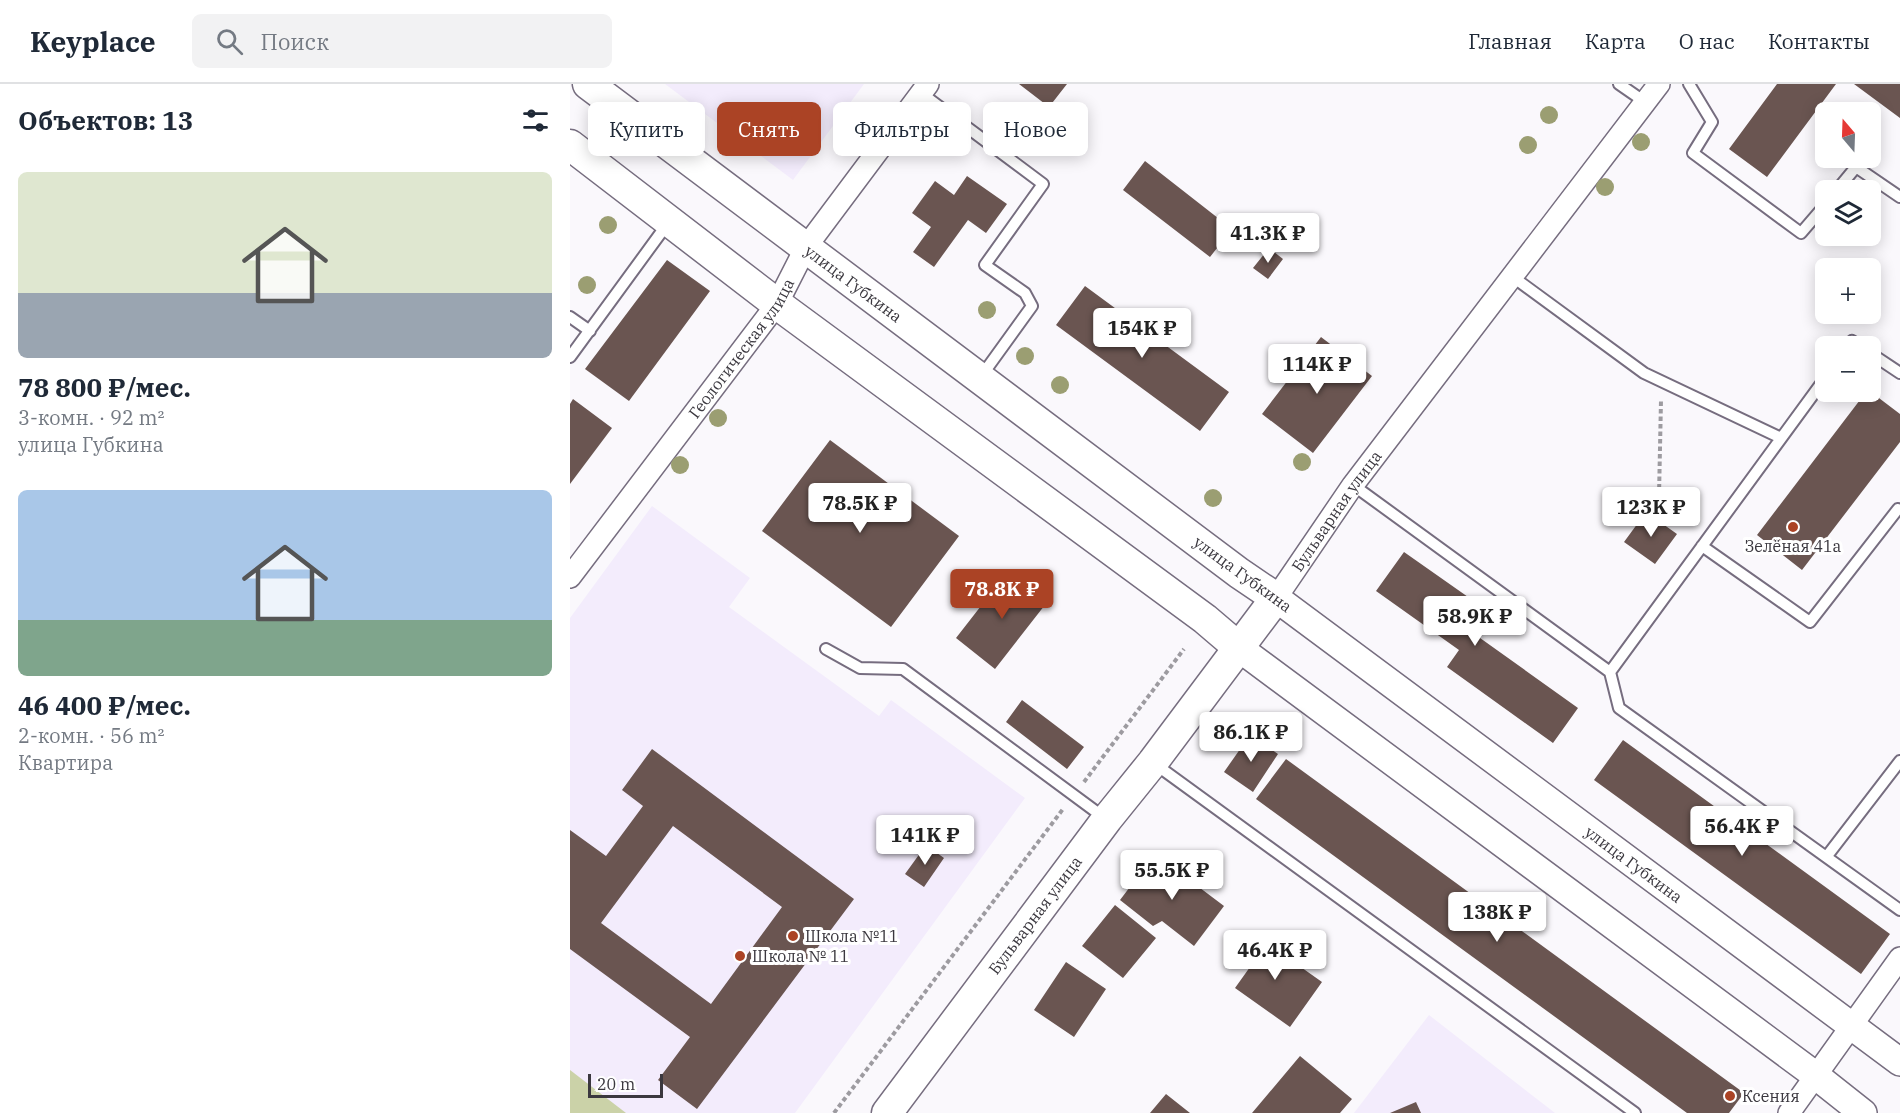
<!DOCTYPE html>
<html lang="ru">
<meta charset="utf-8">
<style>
:root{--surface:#fff;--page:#f2f2f3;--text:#1f2937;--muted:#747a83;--line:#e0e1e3;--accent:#ab4325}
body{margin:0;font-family:"IBM Plex Serif",serif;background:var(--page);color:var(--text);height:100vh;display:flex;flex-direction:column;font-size:22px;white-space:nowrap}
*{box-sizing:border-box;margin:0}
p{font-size:20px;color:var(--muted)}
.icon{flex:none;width:33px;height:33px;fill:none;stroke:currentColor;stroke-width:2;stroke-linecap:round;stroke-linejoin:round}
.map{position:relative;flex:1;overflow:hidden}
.drawer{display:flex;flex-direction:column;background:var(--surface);width:570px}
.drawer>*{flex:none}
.hud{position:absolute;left:18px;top:18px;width:570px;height:54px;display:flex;gap:12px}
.needle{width:39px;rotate:341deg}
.controls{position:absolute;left:1245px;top:18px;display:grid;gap:12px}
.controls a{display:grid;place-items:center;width:66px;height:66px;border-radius:9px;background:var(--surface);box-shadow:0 3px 15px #0003;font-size:30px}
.scale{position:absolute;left:18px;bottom:15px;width:75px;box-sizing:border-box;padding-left:6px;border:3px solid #3b383f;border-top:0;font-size:16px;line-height:21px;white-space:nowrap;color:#3b383f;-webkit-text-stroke:4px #fff;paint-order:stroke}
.price{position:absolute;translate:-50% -51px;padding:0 14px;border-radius:6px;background:#fff;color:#222;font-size:20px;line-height:39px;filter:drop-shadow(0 2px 3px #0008)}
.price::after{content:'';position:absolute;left:50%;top:36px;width:18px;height:14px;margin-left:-9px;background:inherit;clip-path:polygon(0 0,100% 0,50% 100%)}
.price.selected{background:var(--accent);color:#fff}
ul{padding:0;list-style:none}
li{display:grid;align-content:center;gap:12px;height:318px;padding:0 18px}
li span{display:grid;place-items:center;height:186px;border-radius:9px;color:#555}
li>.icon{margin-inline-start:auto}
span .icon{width:108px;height:108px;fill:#fffc;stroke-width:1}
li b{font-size:26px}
h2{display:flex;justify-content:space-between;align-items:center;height:72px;padding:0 18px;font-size:26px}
.tag{padding:0 21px;border-radius:9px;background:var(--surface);box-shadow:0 3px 15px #0003;font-size:21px;line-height:54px}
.tag.selected{background:var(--accent);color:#fff}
header{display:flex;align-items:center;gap:36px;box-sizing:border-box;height:84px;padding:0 30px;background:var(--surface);border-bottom:2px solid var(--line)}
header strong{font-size:28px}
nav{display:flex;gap:33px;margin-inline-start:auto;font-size:21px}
.search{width:420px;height:54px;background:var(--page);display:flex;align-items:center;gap:15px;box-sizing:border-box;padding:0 21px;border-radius:9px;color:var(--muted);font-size:22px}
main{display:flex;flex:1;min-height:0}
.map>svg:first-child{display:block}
.built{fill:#f3ecfc}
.green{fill:#cbd2a8}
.building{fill:#6a5551;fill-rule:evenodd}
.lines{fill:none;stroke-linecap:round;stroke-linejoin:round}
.service-casing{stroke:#766d7f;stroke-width:14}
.minor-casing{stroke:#766d7f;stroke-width:24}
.tertiary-casing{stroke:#766d7f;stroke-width:30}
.secondary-casing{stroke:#766d7f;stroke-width:33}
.path{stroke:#9d9ba0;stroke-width:4;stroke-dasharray:4.5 3;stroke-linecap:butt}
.service{stroke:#fff;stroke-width:10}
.minor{stroke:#fff;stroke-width:21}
.tertiary{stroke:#fff;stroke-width:27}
.secondary{stroke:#fff;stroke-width:30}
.tree{fill:#9b9e72}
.poi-dot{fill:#ab4325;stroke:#fff;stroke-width:2}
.labels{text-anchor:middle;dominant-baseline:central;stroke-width:6;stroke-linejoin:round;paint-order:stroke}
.street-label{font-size:16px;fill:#3b383f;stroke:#fff}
.poi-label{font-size:16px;fill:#3b383f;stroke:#fff;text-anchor:start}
</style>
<header>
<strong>Keyplace</strong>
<div class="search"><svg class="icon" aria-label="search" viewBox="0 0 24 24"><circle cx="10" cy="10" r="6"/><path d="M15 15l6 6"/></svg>Поиск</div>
<nav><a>Главная</a><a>Карта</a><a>О нас</a><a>Контакты</a></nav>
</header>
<main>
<section class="drawer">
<h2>Объектов: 13<svg class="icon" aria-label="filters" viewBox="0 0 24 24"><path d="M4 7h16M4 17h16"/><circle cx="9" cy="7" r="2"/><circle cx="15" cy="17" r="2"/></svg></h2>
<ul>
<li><span style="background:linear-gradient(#dfe7d0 65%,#9aa5b1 0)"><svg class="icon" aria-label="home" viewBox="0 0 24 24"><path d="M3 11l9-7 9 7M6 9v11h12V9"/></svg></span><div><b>78 800 ₽/мес.</b><p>3-комн. · 92 m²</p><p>улица Губкина</p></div></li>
<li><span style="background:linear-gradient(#a9c7e8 70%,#7fa58c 0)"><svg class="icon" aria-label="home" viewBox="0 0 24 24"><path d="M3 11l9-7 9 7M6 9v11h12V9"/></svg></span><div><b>46 400 ₽/мес.</b><p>2-комн. · 56 m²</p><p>Квартира</p></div></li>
</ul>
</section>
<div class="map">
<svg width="1330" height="1029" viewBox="0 0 1330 1029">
<rect width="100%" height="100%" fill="#faf8fc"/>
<path class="built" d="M95 0H294L223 96Z
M82 422 180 494 159 523 309 632 321 616 455 714 225 1029H0V534Z
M859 931 985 1029H784Z"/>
<path class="green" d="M0 986 56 1029H0Z"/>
<path class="building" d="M449 0H497L479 23Z
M1207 0H1266L1197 93 1159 65Z
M1284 0H1330V34Z
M575 77 662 145 640 173 553 106Z
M397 92 437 120 416 149 398 136 364 183 343 168 361 143 342 129 365 97 384 111Z
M699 164 713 175 698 195 683 184Z
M97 176 140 207 59 317 15 285Z
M515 202 659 308 630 347 486 241Z
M751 253 802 292 743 369 692 330Z
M1296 308H1301L1330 330V358L1232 486 1187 451Z
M3 315 42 344 0 400V320Z
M260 356 389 452 321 543 192 447Z
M1076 428 1107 450 1085 480 1054 458Z
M834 468 918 527 903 549 1008 624 983 659 877 583 889 566 806 507Z
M439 486 478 517 425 585 386 554Z
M452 616 514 663 497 685 436 638Z
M680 651 708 670 683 708 654 688Z
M1053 656 1320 850 1291 890 1024 696Z
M82 665 284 815 127 1025 88 996 120 953 0 865V746L36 772 73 722 52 706ZM103 742 212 823 141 920 31 839Z
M716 675 1174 1009 1159 1029H1117L686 715Z
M356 761 374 774 354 803 335 790Z
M585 770 654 822 624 862 592 837 583 842 550 816Z
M545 821 586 854 553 894 512 862Z
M684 850 752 898 720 943 665 904 680 883 666 874Z
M496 878 536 905 504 953 464 926Z
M730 972 782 1015 770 1029H682Z
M596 1010 620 1029H580Z
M846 1018 851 1029H820Z"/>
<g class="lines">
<defs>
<path id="service" d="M1049 0 1075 18
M1119 0 1142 38 1123 69 1231 149 1256 120
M351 9 473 100 415 181 455 209 462 222 410 294
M1267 106 1286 83 1330 113
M943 193 1074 289 1211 354
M0 233 20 247
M1277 262 1282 257 1290 262
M1300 269 1330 289
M0 273 98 139
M783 401 1040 588 1049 624 1330 826
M1132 462 1240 538 1328 425
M256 565 290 584 333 585 536 735
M1040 588 1256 293
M585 680 1065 1029
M1257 772 1330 677"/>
<g id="minor">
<path id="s1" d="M0 493 207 220 236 163 358 0"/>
<path id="s2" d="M706 514 783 401 1089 0"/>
<path d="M1219 1029 1330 874"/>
</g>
<g id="tertiary">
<path id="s3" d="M706 514 1330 978"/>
<path d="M669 564 1245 991 1293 1029"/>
</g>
<g id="secondary">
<path id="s4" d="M18 0 669 489 706 514 583 678 537 735 317 1029"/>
<path d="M0 61 207 220 635 535 669 564"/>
</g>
</defs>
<use href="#service" class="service-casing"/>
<use href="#minor" class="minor-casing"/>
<use href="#tertiary" class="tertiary-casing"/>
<use href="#secondary" class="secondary-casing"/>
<path class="path" d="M1089 412 1091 316
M514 698 614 565
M264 1029 493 725"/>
<use href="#service" class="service"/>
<use href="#minor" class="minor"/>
<use href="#tertiary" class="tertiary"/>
<use href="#secondary" class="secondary"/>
</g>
<g class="tree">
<circle cx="979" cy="31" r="9"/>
<circle cx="1071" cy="58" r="9"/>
<circle cx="958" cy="61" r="9"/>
<circle cx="1035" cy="103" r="9"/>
<circle cx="38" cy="141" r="9"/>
<circle cx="17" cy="201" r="9"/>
<circle cx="417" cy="226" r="9"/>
<circle cx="455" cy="272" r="9"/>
<circle cx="490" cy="301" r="9"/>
<circle cx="148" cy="334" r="9"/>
<circle cx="732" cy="378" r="9"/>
<circle cx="110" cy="381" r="9"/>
<circle cx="643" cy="414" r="9"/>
</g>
<g class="poi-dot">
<circle cx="1223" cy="443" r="6"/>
<circle cx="223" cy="852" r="6"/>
<circle cx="170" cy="872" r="6"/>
<circle cx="1160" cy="1012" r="6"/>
</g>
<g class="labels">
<g class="street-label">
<text stroke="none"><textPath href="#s4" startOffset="332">улица Губкина</textPath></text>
<text stroke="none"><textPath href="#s1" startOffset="286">Геологическая улица</textPath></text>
<text stroke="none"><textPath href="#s2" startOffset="106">Бульварная улица</textPath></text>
<text transform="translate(673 490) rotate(36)">улица Губкина</text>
<text stroke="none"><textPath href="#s3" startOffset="446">улица Губкина</textPath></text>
<text transform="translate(465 831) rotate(-53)">Бульварная улица</text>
</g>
<g class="poi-label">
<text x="1223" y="462" text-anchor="middle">Зелёная 41а</text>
<text x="235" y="852">Школа №11</text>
<text x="182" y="872">Школа № 11</text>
<text x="1172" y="1012">Ксения</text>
</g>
</g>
</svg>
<div class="controls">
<a><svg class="needle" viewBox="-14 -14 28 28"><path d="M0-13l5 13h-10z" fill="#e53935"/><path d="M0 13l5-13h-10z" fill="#747a83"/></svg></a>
<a><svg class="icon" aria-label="layers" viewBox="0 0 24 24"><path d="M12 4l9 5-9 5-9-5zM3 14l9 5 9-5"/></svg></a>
<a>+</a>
<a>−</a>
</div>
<div class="scale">20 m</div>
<b class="price" style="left:698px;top:180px">41.3K ₽</b>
<b class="price" style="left:572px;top:275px">154K ₽</b>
<b class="price" style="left:747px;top:311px">114K ₽</b>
<b class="price" style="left:290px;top:450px">78.5K ₽</b>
<b class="price" style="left:1081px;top:454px">123K ₽</b>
<b class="price selected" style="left:432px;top:536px">78.8K ₽</b>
<b class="price" style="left:905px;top:563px">58.9K ₽</b>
<b class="price" style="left:681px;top:679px">86.1K ₽</b>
<b class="price" style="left:1172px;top:773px">56.4K ₽</b>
<b class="price" style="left:355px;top:782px">141K ₽</b>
<b class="price" style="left:602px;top:817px">55.5K ₽</b>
<b class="price" style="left:927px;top:859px">138K ₽</b>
<b class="price" style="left:705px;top:897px">46.4K ₽</b>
<div class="hud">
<a class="tag">Купить</a>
<a class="tag selected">Снять</a>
<a class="tag">Фильтры</a>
<a class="tag">Новое</a>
</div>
</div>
</main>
